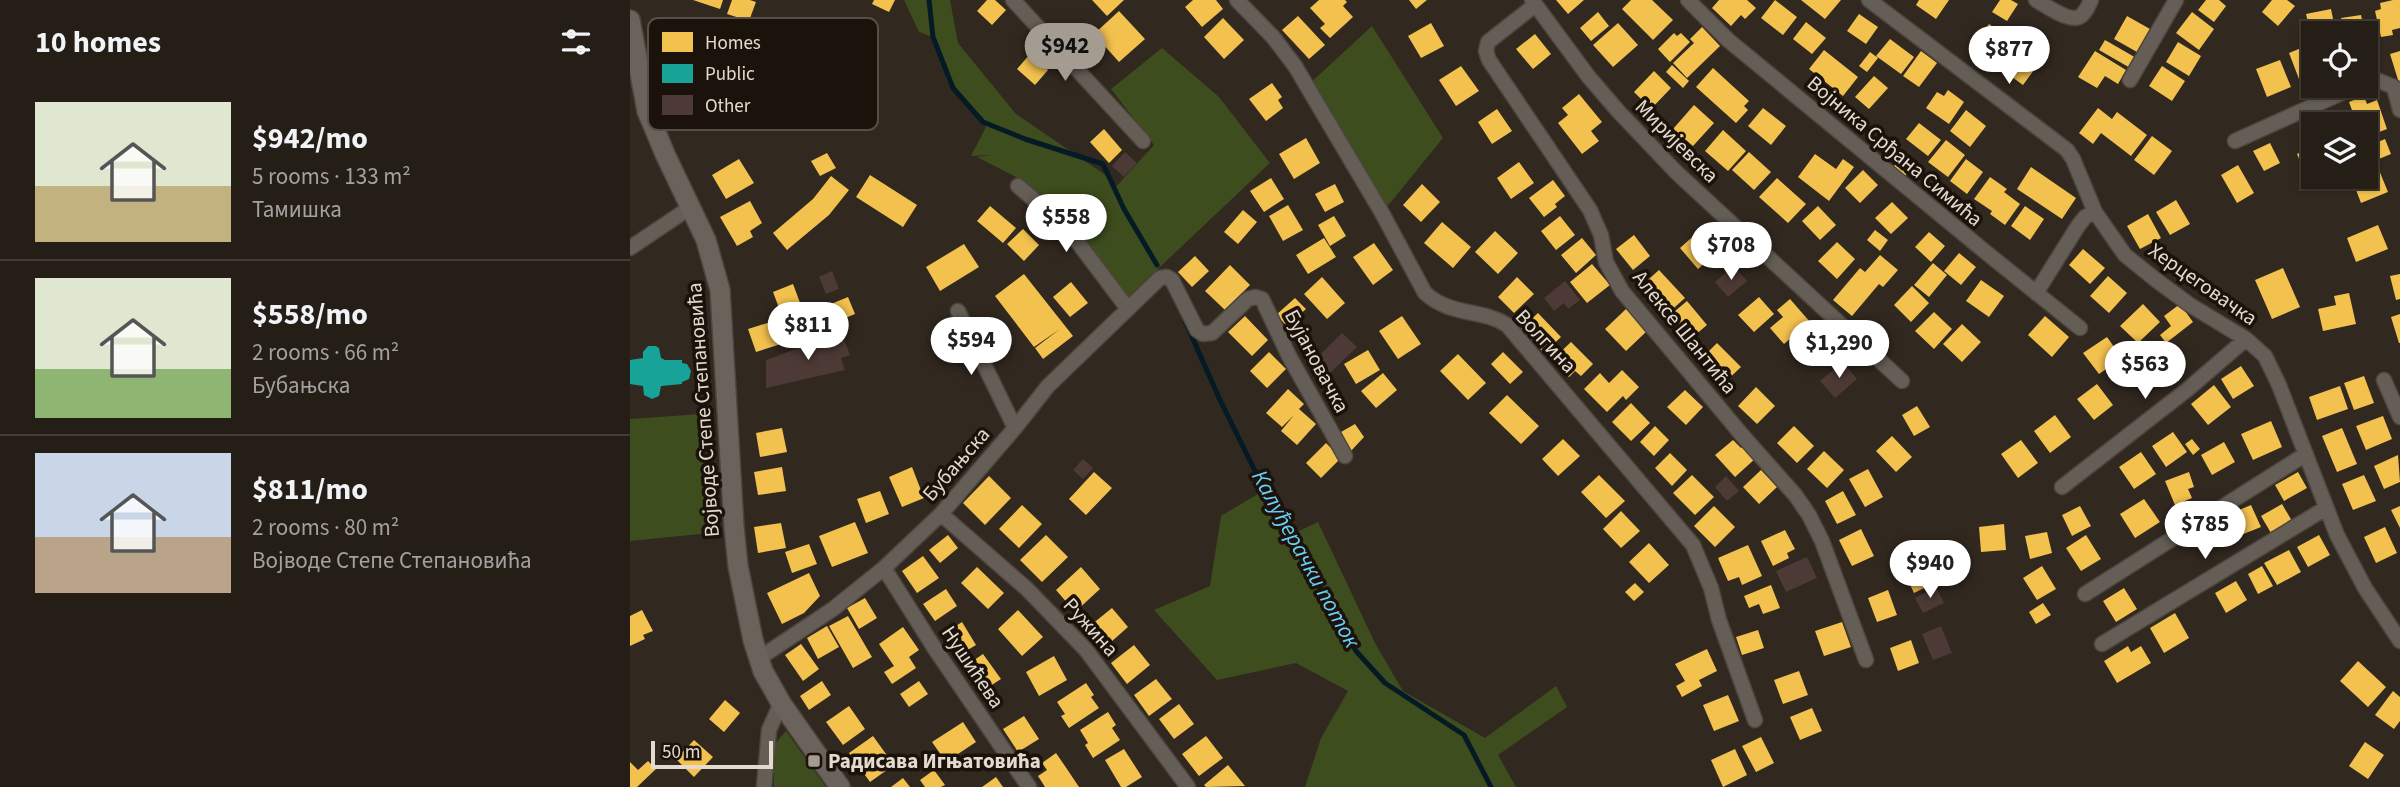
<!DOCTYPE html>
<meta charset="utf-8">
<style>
:root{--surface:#251e17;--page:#2d2720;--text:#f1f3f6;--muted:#a3a2a1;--line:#423c36;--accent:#a59c91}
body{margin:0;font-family:"Source Sans 3",sans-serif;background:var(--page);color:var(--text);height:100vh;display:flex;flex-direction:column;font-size:26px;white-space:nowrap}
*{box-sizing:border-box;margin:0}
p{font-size:23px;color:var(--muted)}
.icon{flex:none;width:38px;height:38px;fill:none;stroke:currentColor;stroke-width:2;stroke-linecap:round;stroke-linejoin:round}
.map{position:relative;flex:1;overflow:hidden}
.panel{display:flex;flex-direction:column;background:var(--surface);width:630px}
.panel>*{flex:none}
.tools{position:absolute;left:1671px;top:21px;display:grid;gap:14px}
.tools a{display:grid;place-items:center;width:77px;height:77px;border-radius:0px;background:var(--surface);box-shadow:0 2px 5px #0004,0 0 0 2px var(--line);font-size:35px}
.scale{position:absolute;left:21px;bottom:18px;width:122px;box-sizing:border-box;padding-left:7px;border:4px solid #e4dace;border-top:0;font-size:19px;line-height:24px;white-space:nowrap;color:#e4dace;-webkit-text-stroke:5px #1b130b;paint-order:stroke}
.price{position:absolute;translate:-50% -60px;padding:0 16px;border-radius:24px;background:#fff;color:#222;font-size:23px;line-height:46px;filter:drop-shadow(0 2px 4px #0008)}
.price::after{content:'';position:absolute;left:50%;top:42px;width:21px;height:16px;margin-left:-10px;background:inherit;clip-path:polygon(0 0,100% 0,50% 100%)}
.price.current{background:var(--accent);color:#111}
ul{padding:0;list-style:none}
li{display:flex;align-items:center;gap:21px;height:175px;padding:0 35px}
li+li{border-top:2px solid var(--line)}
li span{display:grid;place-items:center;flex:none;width:196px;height:140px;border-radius:0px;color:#555}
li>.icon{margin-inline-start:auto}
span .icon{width:84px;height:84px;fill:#fffc;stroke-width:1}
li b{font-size:30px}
h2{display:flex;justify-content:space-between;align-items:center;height:84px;padding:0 35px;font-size:30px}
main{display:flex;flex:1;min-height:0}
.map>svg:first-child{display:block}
.green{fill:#3e4d1d}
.homes{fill:#f2c14e}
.public{fill:#17a398}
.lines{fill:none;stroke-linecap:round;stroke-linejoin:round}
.stream{stroke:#041b25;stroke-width:5}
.building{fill:#4d3a36}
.street-casing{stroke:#4d453e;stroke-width:17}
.secondary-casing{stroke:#4d453e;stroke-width:22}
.street{stroke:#655e57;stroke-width:14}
.secondary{stroke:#6c625c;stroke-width:19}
.poi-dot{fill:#a59c91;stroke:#1b130b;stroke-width:2.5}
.labels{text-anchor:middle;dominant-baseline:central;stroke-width:7;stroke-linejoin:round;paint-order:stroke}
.street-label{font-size:21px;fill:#e4dace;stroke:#1b130b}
.poi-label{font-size:21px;font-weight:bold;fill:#e4dace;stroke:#1b130b;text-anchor:start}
.water-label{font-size:23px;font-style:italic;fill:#68cff8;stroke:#1b130b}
.key{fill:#1b130b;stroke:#574f46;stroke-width:2}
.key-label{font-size:19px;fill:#e4dace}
</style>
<main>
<section class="panel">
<h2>10 homes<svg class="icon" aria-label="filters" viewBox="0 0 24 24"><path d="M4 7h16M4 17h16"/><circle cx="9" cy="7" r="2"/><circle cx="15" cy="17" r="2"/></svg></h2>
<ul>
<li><span style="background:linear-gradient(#dfe7d0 60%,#c2b280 0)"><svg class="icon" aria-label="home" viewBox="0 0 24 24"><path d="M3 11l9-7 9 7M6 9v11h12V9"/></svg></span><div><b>$942/mo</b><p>5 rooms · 133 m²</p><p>Тамишка</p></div></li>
<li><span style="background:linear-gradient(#dfe7d0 65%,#8fb573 0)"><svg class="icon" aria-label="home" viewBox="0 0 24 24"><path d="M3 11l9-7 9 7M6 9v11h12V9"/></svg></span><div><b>$558/mo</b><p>2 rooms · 66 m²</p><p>Бубањска</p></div></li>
<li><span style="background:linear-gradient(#c9d6e8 60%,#b9a48a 0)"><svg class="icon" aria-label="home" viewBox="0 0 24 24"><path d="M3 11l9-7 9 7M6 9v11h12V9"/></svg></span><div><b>$811/mo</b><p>2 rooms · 80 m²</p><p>Војводе Степе Степановића</p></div></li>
</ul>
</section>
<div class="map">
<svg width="1770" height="787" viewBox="0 0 1770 787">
<rect width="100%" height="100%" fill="#31281f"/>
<path class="green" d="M274 0H320L328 43 386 114 477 176 484 189 524 145 481 89 532 48 589 97 640 163 495 300 441 224 392 180 347 157 362 155 341 156 356 127 340 104 318 83 303 37 289 32Z
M742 26 813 138 752 213 676 87Z
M71 414 80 533 0 541V419Z
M641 486 661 535 688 522 745 643 773 691 855 738 926 686 937 707 868 755 886 787H675L691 738 718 691 666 663 587 680 524 610 580 586 591 516Z
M156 731 196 787H144L143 746Z"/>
<path class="homes" d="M63 0H93L90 9Z
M102 0H120L126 2 119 21 97 14Z
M244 0H265L259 12 242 4Z
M357 0H365L376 10 362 25 347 11Z
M462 0H494L477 16Z
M563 0H586L593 9 572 27 555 7Z
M689 0H715L717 2 713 6 723 17 700 38 690 28 695 24 680 8Z
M779 0H797L786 9Z
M926 0H954L938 14Z
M1001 0H1022L1043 20 1023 40 992 9Z
M1089 0H1117L1126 8 1115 19 1111 15 1101 26 1082 8Z
M1145 0 1167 17 1153 35 1131 18Z
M1171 0H1211L1195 19Z
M1289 0H1319L1306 19 1286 5Z
M1370 0H1381L1388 4 1377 21 1362 12Z
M1576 0H1589L1596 6 1584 22 1568 10Z
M1642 0H1657L1665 6 1648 26 1632 12Z
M1763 0H1770V28L1762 30 1763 35 1751 37 1745 11 1751 9 1750 3Z
M1701 9 1706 33H1684L1681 35 1676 14Z
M489 11 515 39 489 62 464 34Z
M968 12 979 26 961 41 950 28Z
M1562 12 1584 29 1569 50 1546 33Z
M1229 14 1248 27 1236 44 1217 31Z
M1731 15 1735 33H1714L1711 18Z
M668 16 695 45 679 59 652 30Z
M1497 16 1520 29 1507 52 1484 39Z
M593 18 614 40 594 59 574 37Z
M1176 22 1196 38 1182 54 1163 39Z
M801 23 814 46 791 58 778 36Z
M988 23 1008 45 983 67 963 45Z
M1359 24 1381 40 1373 51 1366 46 1359 56 1344 45Z
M1072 27 1090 46 1057 78 1043 63 1064 43 1060 39Z
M1044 33 1047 36 1051 33 1060 42 1040 62 1028 49Z
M905 34 921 54 903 69 886 49Z
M1260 39 1284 57 1271 74 1246 56Z
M1475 40 1508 59 1502 69 1469 50Z
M1548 42 1571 56 1559 76 1536 62Z
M1681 44 1684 50V74L1669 79 1659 53Z
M1392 49 1410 62 1393 85 1375 72Z
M1194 50 1228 77 1213 96 1179 69Z
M1291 51 1307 63 1289 87 1273 76Z
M1465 51 1496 70 1488 84 1475 76 1467 88 1448 77Z
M1770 51V83H1769L1760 54Z
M1240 52 1248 58 1237 72 1229 66Z
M400 54 418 70 405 85 387 69Z
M1650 60 1661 87 1637 97 1626 69Z
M1042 65 1059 81 1053 88 1036 72Z
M831 66 849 91 826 106 809 80Z
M1532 66 1555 81 1542 101 1519 86Z
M1083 68 1119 101 1114 106 1118 110 1106 123 1066 87Z
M1024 71 1041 88 1021 109 1004 92Z
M1244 76 1258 88 1239 109 1225 97Z
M642 83 652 97 648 100 653 108 636 121 619 99Z
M1318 90 1334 102 1319 124 1296 108 1307 92 1314 96Z
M949 94 972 122 961 131 969 141 952 154 928 123 938 115 932 108Z
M1734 96 1737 104 1747 100 1757 129 1736 137V124H1727L1719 102Z
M1064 105 1084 123 1063 146 1043 129Z
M1133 108 1156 126 1141 145 1118 126Z
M1468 108 1482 119 1487 112 1517 135 1501 156 1471 133 1463 144 1449 133Z
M867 109 882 131 862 144 848 122Z
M1336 110 1356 126 1340 147 1320 131Z
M1705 111 1711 124H1686L1684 120Z
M1289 123 1311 140 1298 156 1276 139Z
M474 129 492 150 479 163 460 142Z
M1093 130 1116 151 1098 171 1075 151Z
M1522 136 1542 151 1524 175 1504 160Z
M676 138 690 163 664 179 649 154Z
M1755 139 1761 154 1739 163 1736 147Z
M1316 140 1335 155 1318 177 1298 162Z
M1640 143 1650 163 1634 171 1623 151Z
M1684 146V165L1674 170 1667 154Z
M1119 152 1141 172 1124 190 1102 170Z
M197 153 206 168 190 176 181 161Z
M1185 154 1206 169 1213 159 1224 167 1199 201 1168 177Z
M1275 154 1286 163 1275 176 1264 166Z
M109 159 124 183 96 199 82 175Z
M1336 159 1353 172 1337 194 1320 181Z
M889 162 904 183 881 199 867 178Z
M1608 165 1624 193 1607 203 1591 175Z
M1747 165 1758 192 1731 203 1721 177H1736V170Z
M1401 167 1446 198 1432 219 1387 189Z
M1233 170 1248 185 1230 203 1215 188Z
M240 175 287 205 273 227 226 197Z
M201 176 219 190 199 215 157 250 143 233 183 199Z
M1360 177 1377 189 1374 192 1390 204 1375 225 1360 214 1362 211 1344 199Z
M641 178 654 199 634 212 620 191Z
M1147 178 1176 204 1158 223 1129 197Z
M923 180 935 196 925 204 927 207 914 217 899 198Z
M705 184 714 202 695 212 685 194Z
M792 184 810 202 791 222 773 205Z
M1546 200 1560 224 1540 235 1526 212Z
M120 201 132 223 120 231 123 237 107 246 90 217Z
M1262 202 1278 218 1261 234 1245 218Z
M658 205 673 230 653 241 639 216Z
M360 206 386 228 373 243 347 221Z
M1188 206 1206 225 1190 240 1172 221Z
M1395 206 1414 219 1400 240 1381 226Z
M613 210 627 222 608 244 594 232Z
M1518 214 1531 238 1510 249 1497 226Z
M704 216 716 236 700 246 688 225Z
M930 216 945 235 926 250 911 231Z
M812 222 841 247 823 268 794 243Z
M1748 225 1758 249 1726 262 1717 238Z
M393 229 409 245 394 261 377 244Z
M1245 230 1258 240 1250 251 1237 240Z
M865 231 888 253 868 274 845 252Z
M1069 231 1087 252 1068 269 1050 248Z
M1299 232 1315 246 1301 262 1285 247Z
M1004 235 1020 256 1003 270 986 249Z
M694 238 706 257 678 274 666 255Z
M952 238 966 255 946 273 931 255Z
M1207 242 1225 259 1207 279 1188 261Z
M744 243 763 270 743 285 723 257Z
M334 244 349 267 310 291 296 267Z
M1453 249 1475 268 1460 284 1439 265Z
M1329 253 1346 267 1331 285 1314 271Z
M1250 255 1268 270 1253 287 1249 284 1222 316 1203 300 1230 268 1235 272Z
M565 256 579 271 562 287 548 272Z
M1303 263 1317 275 1299 297 1284 285Z
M962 264 980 285 957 303 940 282Z
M600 265 620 285 595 310 575 291Z
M1653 268 1670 307 1642 319 1625 280Z
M1029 270 1055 298 1036 315 1010 287Z
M394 274 443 336 413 359 405 348 430 329 404 347 365 296Z
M1770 274V299L1766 300 1760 276Z
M1478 276 1497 293 1479 313 1460 296Z
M692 277 715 303 697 319 674 294Z
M887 277 904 294 884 313 868 297Z
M1351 280 1374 296 1359 317 1336 301Z
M441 282 458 303 440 317 423 297Z
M163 284 172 308 152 316 143 292Z
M1282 286 1299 303 1281 322 1264 305Z
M1719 293 1726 324 1693 331 1688 309 1706 305 1704 296Z
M218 297 225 314 208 321 201 304Z
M1129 297 1144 314 1124 332 1108 315Z
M665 298 676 309 657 326 646 315Z
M1160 299 1180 322 1154 344 1140 328 1153 317 1147 310Z
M1057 301 1077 325 1058 341 1038 317Z
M1513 304 1530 322 1508 343 1490 326Z
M1550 304 1563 322 1536 343 1530 335 1541 326 1534 316Z
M996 309 1017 331 996 351 975 329Z
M178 310 179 313 187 310 192 325 206 319 209 327 187 335 185 329 169 334 167 329 152 335 147 321Z
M1304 312 1322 329 1304 349 1285 331Z
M908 313 931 337 914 353 891 329Z
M1770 314V343H1769L1761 317Z
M615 316 638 340 622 356 598 332Z
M772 316 791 344 768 359 749 331Z
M1415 316 1439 337 1422 357 1398 335Z
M144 321 151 344 126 352 118 329Z
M1332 324 1351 342 1332 362 1313 344Z
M1477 337 1492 358 1469 374 1453 353Z
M1525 341 1538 359 1531 364 1537 371 1519 383 1501 358Z
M941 342 963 364 951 376 945 371 939 377 922 360Z
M1087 343 1111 367 1094 383 1071 359Z
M738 350 750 370 726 384 714 364Z
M639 352 656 369 637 388 620 371Z
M873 352 893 372 880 384 861 364Z
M828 354 856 383 838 400 810 371Z
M1611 366 1624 386 1603 399 1591 379Z
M992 370 1009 387 996 400 993 396 977 412 954 389 970 373 979 383Z
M753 373 767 390 746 408 731 391Z
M1734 376 1744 403 1724 410 1714 383Z
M1467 384 1483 405 1464 420 1447 399Z
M1584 385 1601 407 1578 425 1561 404Z
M1710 386 1718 409 1687 420 1679 397Z
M1126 387 1145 406 1127 424 1108 406Z
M658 389 674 404 669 409 686 424 667 445 651 431 664 415 652 427 636 413Z
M1055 390 1073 407 1056 425 1037 407Z
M877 395 909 426 891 444 859 413Z
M1001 403 1020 423 1001 441 982 422Z
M1287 406 1300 427 1284 436 1272 415Z
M1425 415 1441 437 1420 453 1404 431Z
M1753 416 1762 439 1736 450 1726 426Z
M1641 421 1652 447 1623 460 1611 434Z
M725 424 734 437 721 451 711 432Z
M1025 426 1039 440 1024 456 1010 442Z
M1164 426 1184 446 1167 463 1147 443Z
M152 428 157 452 130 457 126 433Z
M1712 428 1727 464 1707 472 1692 436Z
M1543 432 1557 452 1536 467 1522 446Z
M1262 436 1282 457 1266 472 1246 451Z
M933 439 950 456 928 476 912 459Z
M1562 439 1570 449 1563 455 1555 444Z
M1103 440 1111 448 1114 445 1126 458 1105 477 1085 455Z
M1391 440 1408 463 1388 478 1371 454Z
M1594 442 1605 462 1582 475 1571 455Z
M696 443 711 458 691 478 676 463Z
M1194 451 1214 470 1197 488 1177 469Z
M1511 452 1526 474 1504 489 1489 467Z
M1040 453 1057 470 1042 486 1025 468Z
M1768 455 1770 482 1754 489 1744 466Z
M152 467 156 491 128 495 124 472Z
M282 467 294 498 272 507 259 477Z
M1238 469 1253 497 1235 507 1219 479Z
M1131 470 1147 487 1129 504 1113 487Z
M464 472 482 488 456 515 439 499Z
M1559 472 1564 487 1558 489 1562 498 1545 505 1535 481Z
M1668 472 1677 488 1654 501 1645 485Z
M969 475 995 501 976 518 951 492Z
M1062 475 1084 497 1065 515 1043 493Z
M1734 475 1746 501 1723 510 1712 484Z
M359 476 381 498 355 525 333 503Z
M250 491 259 514 236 523 227 499Z
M1213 491 1226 515 1207 524 1195 501Z
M1514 499 1530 522 1505 538 1490 514Z
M1652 504 1662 521 1641 533 1631 516Z
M392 505 412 524 389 548 369 529Z
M1621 505 1631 527 1611 535 1602 513Z
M1084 506 1105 527 1085 547 1064 526Z
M1450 506 1461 526 1442 536 1432 515Z
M1770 506V528L1761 510Z
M991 511 1010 531 991 548 973 529Z
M225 522 238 553 202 567 189 536Z
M151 523 156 548 128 553 124 527Z
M1374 524 1376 550 1351 552 1349 527Z
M1755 527 1767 553 1746 563 1734 537Z
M1231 529 1244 556 1222 566 1209 540Z
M1155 530 1165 549 1157 553 1159 558 1143 566 1131 541Z
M1417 532 1422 553 1400 559 1395 536Z
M318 535 328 548 310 563 299 550Z
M416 535 438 557 412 582 390 560Z
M1456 535 1471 559 1451 571 1436 548Z
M1689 535 1700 555 1678 567 1667 547Z
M1019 543 1039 565 1019 583 999 562Z
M179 544 187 564 162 573 155 552Z
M1118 545 1132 576 1112 585 1109 577 1098 581 1088 558Z
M1659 550 1671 572 1647 585 1634 563Z
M293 556 309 578 287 593 272 571Z
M1294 562 1304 583 1284 593 1274 572Z
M1412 566 1426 589 1407 600 1393 578Z
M1632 566 1643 586 1628 594 1618 574Z
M347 567 374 593 358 609 331 583Z
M451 567 470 589 445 612 426 590Z
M179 573 190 596 174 613 152 624 137 593Z
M1606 581 1617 600 1596 613 1585 593Z
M1005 583 1014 592 1004 601 995 592Z
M1141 585 1150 608 1133 614 1129 604 1119 608 1114 596Z
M1494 588 1507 609 1486 622 1473 601Z
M316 589 327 606 305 621 293 604Z
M1258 590 1267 615 1247 622 1238 598Z
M235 598 247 618 229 629 217 608Z
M1413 603 1421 615 1406 624 1399 612Z
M482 608 498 627 473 649 456 629Z
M12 610 23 631 13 635 15 639 0 646V616Z
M388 610 413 637 392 656 368 629Z
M1545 613 1559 638 1534 653 1520 628Z
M218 616 242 657 223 668 199 626Z
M332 622 346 645 326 657 312 635Z
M1212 622 1221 647 1194 656 1185 631Z
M197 626 209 647 188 659 177 638Z
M273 627 289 650 279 657 286 668 262 684 254 672 264 666 249 644Z
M1128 630 1134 648 1112 655 1106 637Z
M1281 640 1289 663 1268 671 1260 648Z
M171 644 189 669 173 681 155 655Z
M504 645 520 665 497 684 481 663Z
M1498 646 1501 652 1511 646 1521 663 1487 683 1474 661Z
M1077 649 1087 671 1069 680 1072 686 1052 697 1046 686 1055 681 1045 664Z
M353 654 371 679 351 692 334 667Z
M424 656 437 680 409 696 396 672Z
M1728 661 1756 687 1738 707 1710 681Z
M1169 671 1178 695 1153 704 1144 680Z
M526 679 542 699 519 716 504 695Z
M192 681 201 695 179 710 170 696Z
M289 681 298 694 279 707 270 694Z
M456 683 464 695 461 697 469 708 439 728 431 716 435 714 427 702Z
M1763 691 1770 697V721L1764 729 1745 715Z
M1098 695 1109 721 1084 731 1073 705Z
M95 700 110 713 94 732 79 719Z
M549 704 564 724 544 739 529 719Z
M219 706 235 729 213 745 196 722Z
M1182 708 1192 731 1170 740 1160 717Z
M478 712 486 725 482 728 490 740 463 758 455 745 458 743 450 730Z
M394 716 409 739 388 752 373 729Z
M333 722 346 742 316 762 302 742Z
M243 736 264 765 240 782 219 753Z
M576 736 593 758 569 776 552 754Z
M1131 737 1144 763 1126 772 1112 746Z
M64 740 83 757 64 777 46 759Z
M1735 742 1754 755 1738 779 1719 766Z
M494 749 512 777 496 787H491L475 760Z
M1105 749 1117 775 1093 787 1081 760Z
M426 753 437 769 449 787H415L408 776 417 770 412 763Z
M18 761 26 769 7 787H0V762L8 770Z
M598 765 615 786 576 787 574 785Z
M304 770 315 785 311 787H295L290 780Z
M366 777 373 787H352Z
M273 778 280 787H261Z"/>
<path class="public" d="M18 346H26L29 348 31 358 35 360H52V363L57 364 61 371 59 379 52 382V384L31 386 29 396 22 399 14 395 13 386 0 384V360L13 358V352Z"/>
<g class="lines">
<path class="stream" d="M299 0 303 37 323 88 353 122 395 139 473 164 494 209 527 265
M555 321 590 400 634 489 726 651 755 683 834 735 861 787"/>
</g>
<path class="building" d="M495 152 507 163 494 177 482 166Z
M1104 266 1117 281 1098 297 1085 282Z
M202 271 209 289 196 294 189 277Z
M935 281 950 300 938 309 934 303 924 311 914 298Z
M211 332 220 355 211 358 215 370 136 388V360Z
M712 333 727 347 700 373 686 359Z
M1213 362 1227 379 1205 398 1190 381Z
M453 459 463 468 453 479 443 470Z
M1096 476 1109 491 1097 501 1085 487Z
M1177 557 1187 578 1156 592 1146 571Z
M1306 587 1314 603 1293 613 1285 598Z
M1311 626 1322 653 1303 660 1292 634Z"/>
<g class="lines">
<defs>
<path id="street" d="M383 0 513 141
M607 0 643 37 665 66 752 213 795 293C822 317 850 308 877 325L1063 545 1081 588 1089 620 1125 720
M902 0 958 76 988 111 1046 172 1272 381
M1058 0 1098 40 1358 254 1450 328
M1239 0 1437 150 1443 159 1465 212 1495 255 1526 280 1560 305 1616 339 1635 356 1649 385 1707 535 1735 588 1770 641
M1406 0C1417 6 1442 25 1452 15 1456 11 1459 5 1461 0
M905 5 858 42 856 51 859 60 960 210 971 235 976 262 992 291 1112 435 1166 496 1179 515 1192 541 1236 660
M1500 80 1546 0
M1736 82 1747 80 1764 87 1770 110
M1605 141 1727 86
M388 186 437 228 498 309
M0 248 61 207
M1406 293 1448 226 1455 217 1465 212
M328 311 385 428
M1754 380 1770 417
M1432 487 1558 389 1616 339
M311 514 397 589 456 650 558 787
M254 568 305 649 399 787
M1455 594 1676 454
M1472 644 1696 508
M128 659 203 609 254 568 311 514 385 428 418 386 530 278 537 277 542 280 567 330 573 334 582 333 618 299 625 297 632 299 659 356 715 456
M134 787 139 730 151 703"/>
<path id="secondary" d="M0 20 17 111 35 154 76 240 90 290 104 527 108 566 123 640 133 671 151 703 210 787"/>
</defs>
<use href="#street" class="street-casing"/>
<use href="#secondary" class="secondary-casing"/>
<use href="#street" class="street"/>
<use href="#secondary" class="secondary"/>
</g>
<rect class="poi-dot" x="177" y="754" width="14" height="14" rx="3.5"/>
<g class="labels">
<g class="street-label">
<text transform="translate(1047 141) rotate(45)">Миријевска</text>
<text transform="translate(1265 151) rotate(40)">Војника Срђана Симића</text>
<text transform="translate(1573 284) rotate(35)">Херцеговачка</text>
<text transform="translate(1055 332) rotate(51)">Алексе Шантића</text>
<text transform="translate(916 341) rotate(47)">Волгина</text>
<text transform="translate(687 361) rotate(62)">Бујановачка</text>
<text transform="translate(73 410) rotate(-94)">Војводе Степе Степановића</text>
<text transform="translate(326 464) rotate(-49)">Бубањска</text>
<text transform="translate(461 627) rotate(48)">Ружина</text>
<text transform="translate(343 667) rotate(56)">Нушићева</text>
</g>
<g class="poi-label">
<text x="198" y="761">Радисава Игњатовића</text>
</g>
<g class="water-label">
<text transform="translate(676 559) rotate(61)">Калуђерачки поток</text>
</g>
</g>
<rect x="18" y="18" width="230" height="112" rx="10" class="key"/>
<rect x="32" y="32" width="31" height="20" fill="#f2c14e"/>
<rect x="32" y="64" width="31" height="19" fill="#17a398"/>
<rect x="32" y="95" width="31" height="20" fill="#4d3a36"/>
<g class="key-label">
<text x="75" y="49">Homes</text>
<text x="75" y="80">Public</text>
<text x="75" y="112">Other</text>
</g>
</svg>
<div class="tools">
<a><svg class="icon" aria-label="locate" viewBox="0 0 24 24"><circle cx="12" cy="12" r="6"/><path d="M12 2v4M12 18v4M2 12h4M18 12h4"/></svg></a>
<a><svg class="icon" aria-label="layers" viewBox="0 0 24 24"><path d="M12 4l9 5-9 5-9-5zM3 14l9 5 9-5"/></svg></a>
</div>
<div class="scale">50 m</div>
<b class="price current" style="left:435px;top:83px">$942</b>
<b class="price" style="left:1379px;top:86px">$877</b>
<b class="price" style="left:436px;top:254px">$558</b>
<b class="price" style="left:1101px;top:282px">$708</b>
<b class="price" style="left:178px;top:362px">$811</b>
<b class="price" style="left:341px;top:377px">$594</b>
<b class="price" style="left:1209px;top:380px">$1,290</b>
<b class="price" style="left:1515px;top:401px">$563</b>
<b class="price" style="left:1575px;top:561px">$785</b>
<b class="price" style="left:1300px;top:600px">$940</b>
</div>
</main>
